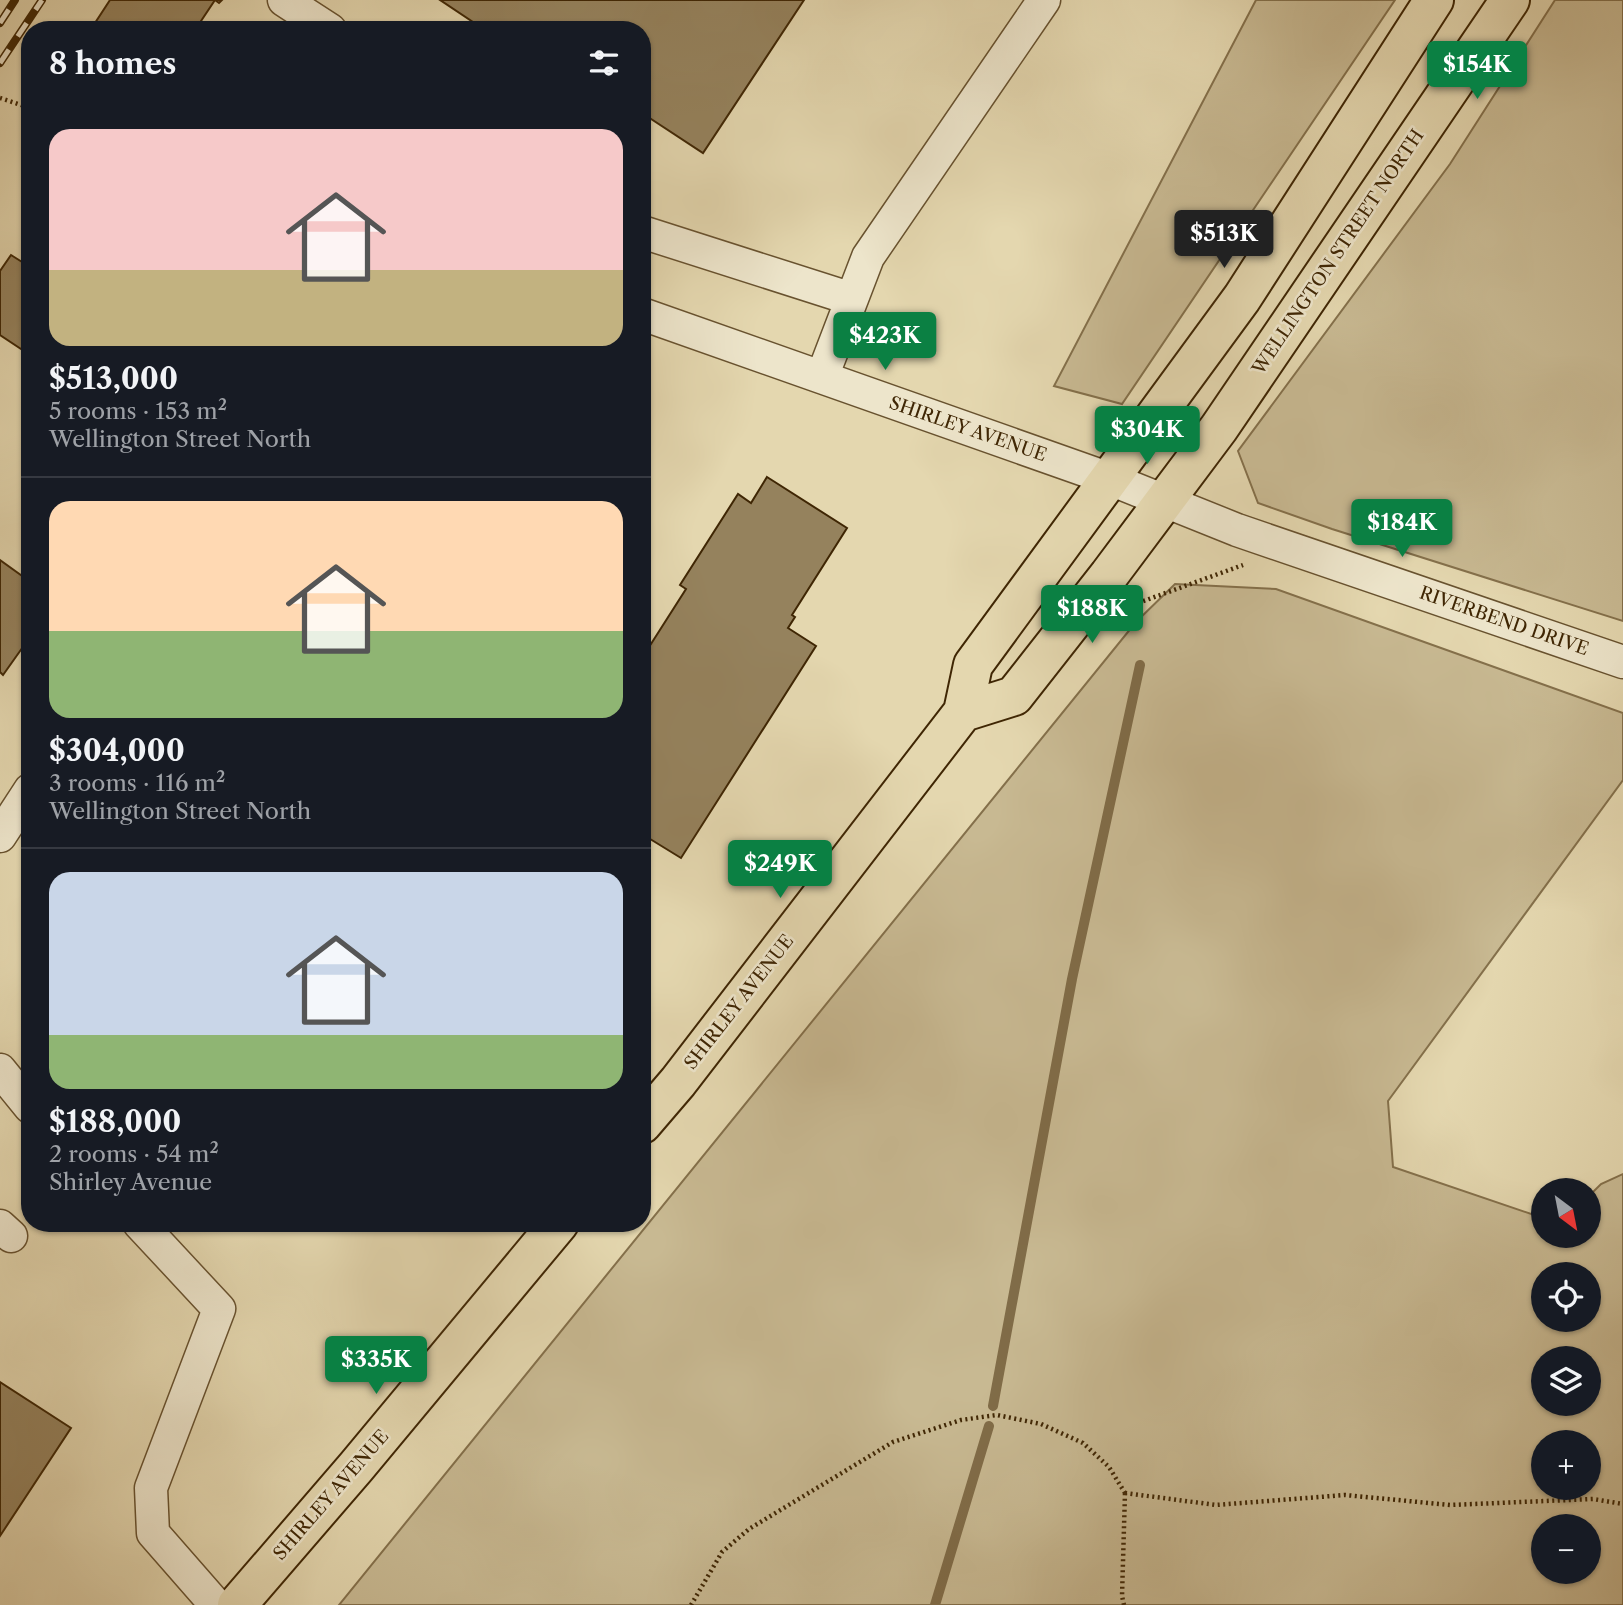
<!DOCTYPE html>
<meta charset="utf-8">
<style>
:root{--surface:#171b24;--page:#20242c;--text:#f1f3f6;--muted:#9ea1a6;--line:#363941;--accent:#0b8043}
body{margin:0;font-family:"Libre Caslon Text",serif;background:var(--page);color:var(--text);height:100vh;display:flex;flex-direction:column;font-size:26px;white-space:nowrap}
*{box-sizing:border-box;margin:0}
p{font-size:23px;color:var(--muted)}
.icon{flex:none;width:38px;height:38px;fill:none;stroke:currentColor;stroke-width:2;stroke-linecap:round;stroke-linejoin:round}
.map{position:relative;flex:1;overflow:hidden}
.sheet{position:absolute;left:21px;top:21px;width:630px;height:1211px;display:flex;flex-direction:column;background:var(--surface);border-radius:28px;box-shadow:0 2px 5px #0004}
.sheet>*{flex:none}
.needle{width:46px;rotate:148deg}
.tools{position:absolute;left:1531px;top:1178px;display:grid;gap:14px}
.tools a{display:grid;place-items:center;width:70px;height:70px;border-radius:50%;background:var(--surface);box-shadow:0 2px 5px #0004;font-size:35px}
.price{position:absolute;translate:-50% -60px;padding:0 16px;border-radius:7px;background:var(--accent);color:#fff;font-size:23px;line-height:46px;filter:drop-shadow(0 2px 4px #0008)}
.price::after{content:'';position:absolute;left:50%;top:42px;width:21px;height:16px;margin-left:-10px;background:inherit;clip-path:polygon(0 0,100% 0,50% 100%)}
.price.on{background:#222;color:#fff}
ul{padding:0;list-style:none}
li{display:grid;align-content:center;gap:14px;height:371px;padding:0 28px}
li+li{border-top:2px solid var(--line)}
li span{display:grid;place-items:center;height:217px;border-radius:21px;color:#555}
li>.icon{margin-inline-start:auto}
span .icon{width:126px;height:126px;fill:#fffc;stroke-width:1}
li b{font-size:30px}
h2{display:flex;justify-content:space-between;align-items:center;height:84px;padding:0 28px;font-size:30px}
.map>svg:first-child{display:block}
.green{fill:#c8b992;stroke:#84704b;stroke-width:2;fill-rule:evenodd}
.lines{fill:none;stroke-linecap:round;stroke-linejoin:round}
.stream{stroke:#806c48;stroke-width:10}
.building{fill:#95825d;stroke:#3f2604;stroke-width:2}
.minor-casing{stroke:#68522f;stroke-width:35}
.major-casing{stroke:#3f2604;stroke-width:42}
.path{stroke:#3f2604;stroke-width:4.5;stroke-dasharray:2 3.5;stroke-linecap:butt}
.minor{stroke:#ede5cb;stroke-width:32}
.major{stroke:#e4d7af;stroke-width:38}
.rail-casing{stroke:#3f2604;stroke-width:8}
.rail{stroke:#ede5cb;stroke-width:5;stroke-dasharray:16;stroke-linecap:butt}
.labels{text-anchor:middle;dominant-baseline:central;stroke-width:5;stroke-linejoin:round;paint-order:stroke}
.street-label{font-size:18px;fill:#3f2604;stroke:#ede5cb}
</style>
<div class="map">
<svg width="1623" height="1605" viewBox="0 0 1623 1605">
<rect width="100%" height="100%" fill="#e4d7af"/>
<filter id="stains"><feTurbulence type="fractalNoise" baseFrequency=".00286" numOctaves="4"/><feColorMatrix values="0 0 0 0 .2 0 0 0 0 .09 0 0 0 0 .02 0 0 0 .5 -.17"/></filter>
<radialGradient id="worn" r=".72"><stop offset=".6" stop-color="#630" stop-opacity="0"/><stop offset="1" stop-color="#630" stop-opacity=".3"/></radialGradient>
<path class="green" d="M1256 0H1395L1122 404 1054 386Z
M1555 0H1623V621L1332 529 1258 503 1238 451 1450 164Z
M1175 584 1276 589 1623 713V780L1388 1101 1393 1167 1543 1218 1544 1236H1589V1196L1601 1184 1623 1174V1605H339L1136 622ZM1589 1274V1320H1544V1274ZM1589 1358V1404H1544V1358ZM1589 1442V1488H1544V1442ZM1589 1526V1572H1544V1526Z"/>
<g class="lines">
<path class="stream" d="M993 1406 1072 979 1140 665
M935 1605 989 1426"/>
</g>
<path class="building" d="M110 0H222L219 3 215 0 195 30H105L95 23Z
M440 0H804L703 153 642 113V30H485Z
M11 255 30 267V355L0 335V271Z
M767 477 847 528 792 615 795 617 788 628 816 646 681 858 642 834V658L686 589 680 585 738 494 751 503Z
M0 560 25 578 30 574V637L3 675 0 672Z
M0 1382 71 1428 0 1536Z"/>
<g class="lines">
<defs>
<path id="minor" d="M284 0 330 30
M642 232 852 299
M642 314 1110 479 1237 530 1623 662
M822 377 868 257 1044 0
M0 836 30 790
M0 1070 30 1107
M139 1223 219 1309 151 1488 153 1533 216 1605
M0 1226 11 1236"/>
<path id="major" d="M963 712 1014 696 1109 575 1219 428 1510 0
M642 1124 678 1082 963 712 973 665 1242 298 1434 0
M237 1605 356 1467 559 1223"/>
</defs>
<use href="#minor" class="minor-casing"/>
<use href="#major" class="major-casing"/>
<path class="path" d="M0 98 30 108
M1138 603 1243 565
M1125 1493 1216 1505 1345 1495 1450 1505 1593 1499 1623 1504
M691 1605 722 1552 749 1529 893 1442 961 1420 997 1415 1041 1424 1083 1443 1109 1467 1125 1493
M1124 1605 1122 1596 1125 1493"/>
<use href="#minor" class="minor"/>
<use href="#major" class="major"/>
<defs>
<path id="rail" d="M0 23 15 0
M0 63 42 0"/>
</defs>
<use href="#rail" class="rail-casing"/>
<use href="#rail" class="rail"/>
</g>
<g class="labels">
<g class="street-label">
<text transform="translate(1338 252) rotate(-56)">WELLINGTON STREET NORTH</text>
<text transform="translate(968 429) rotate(19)">SHIRLEY AVENUE</text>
<text transform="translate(1504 621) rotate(19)">RIVERBEND DRIVE</text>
<text transform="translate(739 1002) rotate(-52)">SHIRLEY AVENUE</text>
<text transform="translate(331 1495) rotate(-49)">SHIRLEY AVENUE</text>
</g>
</g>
<rect width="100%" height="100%" filter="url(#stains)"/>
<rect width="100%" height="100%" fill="url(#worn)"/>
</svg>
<div class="tools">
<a><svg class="needle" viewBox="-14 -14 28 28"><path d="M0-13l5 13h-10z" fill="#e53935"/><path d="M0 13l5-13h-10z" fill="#9ea1a6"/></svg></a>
<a><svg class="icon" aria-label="locate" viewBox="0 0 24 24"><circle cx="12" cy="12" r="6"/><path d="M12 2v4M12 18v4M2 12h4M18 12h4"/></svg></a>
<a><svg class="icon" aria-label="layers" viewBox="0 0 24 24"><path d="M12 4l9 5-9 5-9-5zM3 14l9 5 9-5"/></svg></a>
<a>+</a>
<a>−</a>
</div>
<b class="price" style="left:1477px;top:101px">$154K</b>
<b class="price on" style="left:1224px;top:270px">$513K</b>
<b class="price" style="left:885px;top:372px">$423K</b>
<b class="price" style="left:1147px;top:466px">$304K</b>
<b class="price" style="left:1402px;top:559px">$184K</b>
<b class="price" style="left:1092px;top:645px">$188K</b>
<b class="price" style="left:780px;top:900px">$249K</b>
<b class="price" style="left:376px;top:1396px">$335K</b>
<section class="sheet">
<h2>8 homes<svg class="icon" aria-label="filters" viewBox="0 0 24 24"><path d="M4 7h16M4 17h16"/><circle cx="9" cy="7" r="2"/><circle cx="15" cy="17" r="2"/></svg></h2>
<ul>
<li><span style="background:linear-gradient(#f6c9c9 65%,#c2b280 0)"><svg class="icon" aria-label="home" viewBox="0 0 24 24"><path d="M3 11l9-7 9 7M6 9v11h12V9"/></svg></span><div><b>$513,000</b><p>5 rooms · 153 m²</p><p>Wellington Street North</p></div></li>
<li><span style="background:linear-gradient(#ffd9b3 60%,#8fb573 0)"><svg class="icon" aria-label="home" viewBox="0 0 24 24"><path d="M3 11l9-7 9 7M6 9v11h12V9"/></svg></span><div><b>$304,000</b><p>3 rooms · 116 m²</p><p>Wellington Street North</p></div></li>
<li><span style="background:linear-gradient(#c9d6e8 75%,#8fb573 0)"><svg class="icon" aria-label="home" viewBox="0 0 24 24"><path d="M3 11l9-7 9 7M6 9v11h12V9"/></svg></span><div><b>$188,000</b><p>2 rooms · 54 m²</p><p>Shirley Avenue</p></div></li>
</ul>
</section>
</div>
